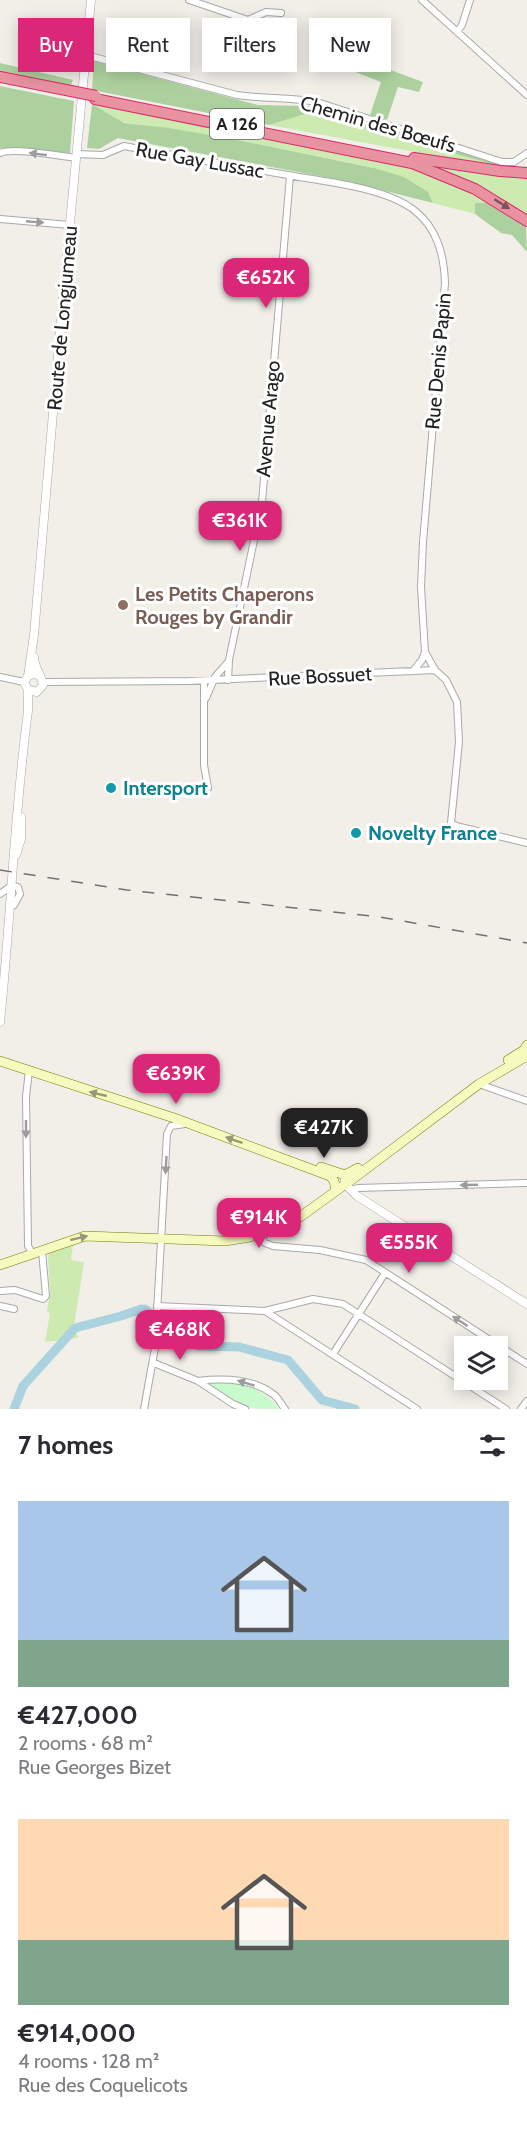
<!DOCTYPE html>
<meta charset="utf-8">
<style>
:root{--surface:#fff;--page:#f7f7f7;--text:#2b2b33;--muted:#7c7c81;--accent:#db2777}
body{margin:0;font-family:Cabin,sans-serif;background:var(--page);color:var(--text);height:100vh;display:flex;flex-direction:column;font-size:22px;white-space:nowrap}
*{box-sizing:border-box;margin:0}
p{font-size:20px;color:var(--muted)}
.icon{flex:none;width:33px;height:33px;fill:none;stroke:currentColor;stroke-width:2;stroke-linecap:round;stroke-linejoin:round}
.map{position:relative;height:1409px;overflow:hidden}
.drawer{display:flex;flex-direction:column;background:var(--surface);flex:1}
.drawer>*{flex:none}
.hud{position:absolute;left:18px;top:18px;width:492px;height:54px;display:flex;gap:12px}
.fabs{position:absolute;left:454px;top:1336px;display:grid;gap:12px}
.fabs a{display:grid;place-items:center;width:54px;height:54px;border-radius:0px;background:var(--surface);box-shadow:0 3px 15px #0003;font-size:30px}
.price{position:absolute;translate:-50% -51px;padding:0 14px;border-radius:12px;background:var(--accent);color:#fff;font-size:20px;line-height:39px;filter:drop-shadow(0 2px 3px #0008)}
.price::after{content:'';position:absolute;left:50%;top:36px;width:18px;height:14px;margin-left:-9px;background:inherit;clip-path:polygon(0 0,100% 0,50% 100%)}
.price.on{background:#222;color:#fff}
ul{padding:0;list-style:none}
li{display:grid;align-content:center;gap:12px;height:318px;padding:0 18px}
li span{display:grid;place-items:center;height:186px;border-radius:0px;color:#555}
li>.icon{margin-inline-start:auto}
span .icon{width:108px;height:108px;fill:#fffc;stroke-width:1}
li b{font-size:26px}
h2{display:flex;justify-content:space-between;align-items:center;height:72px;padding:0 18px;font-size:26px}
.tag{padding:0 21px;border-radius:0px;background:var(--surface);box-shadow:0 3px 15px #0003;font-size:21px;line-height:54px}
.tag.on{background:var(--accent);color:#fff}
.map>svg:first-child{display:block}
.grass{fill:#cdebb0}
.forest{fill:#add19e}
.park{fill:#c8facc}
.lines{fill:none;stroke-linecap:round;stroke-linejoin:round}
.river{stroke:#aad3df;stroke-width:9}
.minor-casing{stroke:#a9a9a9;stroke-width:8}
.tertiary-casing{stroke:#a9a9a9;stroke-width:9}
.secondary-casing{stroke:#707d05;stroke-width:10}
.motorway-casing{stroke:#dc2a67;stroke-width:12}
.minor{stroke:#fff;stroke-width:6}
.tertiary{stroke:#fff;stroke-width:8}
.secondary{stroke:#f7fabf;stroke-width:9}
.motorway{stroke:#e892a2;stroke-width:10}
.rail{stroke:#707070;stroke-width:1.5;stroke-dasharray:12 12;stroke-linecap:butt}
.motorway-bridge-casing{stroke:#dc2a67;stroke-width:12;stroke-linecap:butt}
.motorway-bridge{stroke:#e892a2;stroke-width:10}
.oneway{fill:#9c9c9c}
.oneway2{fill:#7b545c}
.oneway3{fill:#979978}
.education-dot{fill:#8d6e63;stroke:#fff;stroke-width:2}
.culture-dot{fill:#0f9aa8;stroke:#fff;stroke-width:2}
.labels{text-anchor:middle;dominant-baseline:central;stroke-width:6;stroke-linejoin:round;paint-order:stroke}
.shield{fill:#fff;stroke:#646464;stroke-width:1.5}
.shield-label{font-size:18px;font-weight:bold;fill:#222}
.street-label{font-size:20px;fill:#222;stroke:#fff}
.education-label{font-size:20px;font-weight:bold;fill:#785e54;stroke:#fff;text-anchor:start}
.culture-label{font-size:20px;font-weight:bold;fill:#0d838f;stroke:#fff;text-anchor:start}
</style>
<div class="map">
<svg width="527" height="1409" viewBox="0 0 527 1409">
<rect width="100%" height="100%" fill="#f2efe9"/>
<path class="grass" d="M92 104H100L371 157 420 170 449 181 491 203H475V214L433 203 428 192 371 167 233 139 122 122Z
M309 113 502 166 479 164 269 125Z
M426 163 527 177V217L487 190Z
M73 1245 71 1260 84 1262 74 1326 78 1338 45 1342 50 1313 47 1312 50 1291 48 1256 50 1252Z"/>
<path class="forest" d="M325 52 358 58 423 82 419 92 398 87 387 120 370 115 381 82 350 70 323 65Z
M94 61 258 105 308 106 506 165H514V170L309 113 269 125 92 90Z
M0 63 73 80 70 87 0 73Z
M0 86 74 101 70 153 0 148Z
M92 104 124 123 169 128 233 139 374 168 404 177 428 192 433 203 346 181 118 138 99 149 87 148Z
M475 203H491L526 227 527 252 512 235 501 233 475 214Z"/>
<path class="park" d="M220 1380C246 1384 262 1388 279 1409 242 1409 239 1407 209 1386L208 1383Z"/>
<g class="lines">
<path class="river" d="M159 1322 184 1341 198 1346 239 1347 288 1360 322 1400 355 1409
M14 1409 23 1386 75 1328 121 1316 141 1309H145L154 1317"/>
<defs>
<path id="minor" d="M189 0 248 20 266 12 281 13
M422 0 527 95
M457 32 462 25 470 0
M86 55 237 95C264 99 291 97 317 102L502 162H514L527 153
M0 153C13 147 60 156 76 158
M76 154 103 155 124 146C176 156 229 165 282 174 319 181 383 186 414 210 437 228 444 254 445 283L423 542 421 587 425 652 435 670 446 680 457 702 459 742 451 823 456 826 527 843
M0 219 70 225
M413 671 422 660 425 652
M0 677 24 682
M228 680 229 660 262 502 290 176
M204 681V765L208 788
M43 682 189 681 435 670
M206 698 215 677 229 661
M0 894 11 886 18 887 20 894 14 905
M29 1071 26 1096 28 1246 33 1254
M479 1084 527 1101
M351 1190 358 1188 527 1183
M261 1235 265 1243 273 1246 320 1250 366 1260 527 1364
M0 1291 15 1290 43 1299 46 1296 42 1251
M0 1306 14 1309
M157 1306 265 1311 313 1299 343 1304 506 1409
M265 1311 417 1409
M333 1354 385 1273
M154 1363 198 1381 233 1404 245 1409
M198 1381C223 1378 252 1378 273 1394 278 1397 281 1404 285 1409
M144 1409 155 1348 167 1134 171 1126 185 1124
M521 1409 527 1401"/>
<path id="tertiary" d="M34 657C34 668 42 675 43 685L37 692 28 690 24 682 28 676 34 674 40 676
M28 676 34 635 62 308 91 0
M16 855 21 839V817
M0 1022C11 918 14 815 28 711V690
M345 1179V1184L357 1196 527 1304"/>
<path id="secondary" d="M508 1060 524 1050 527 1045
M0 1061 174 1118 330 1176 334 1181 336 1190
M321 1167 345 1175 358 1168
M0 1265 85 1236 225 1241 250 1237 285 1226 300 1217 354 1178 479 1084 527 1056"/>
<path id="motorway" d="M0 77 71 91
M95 99 412 163 475 189 527 221
M414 158 500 171 527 173"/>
</defs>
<use href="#minor" class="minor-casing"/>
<use href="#tertiary" class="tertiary-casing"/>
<use href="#secondary" class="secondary-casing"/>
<use href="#motorway" class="motorway-casing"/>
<use href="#minor" class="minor"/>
<use href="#tertiary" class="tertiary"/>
<use href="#secondary" class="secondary"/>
<use href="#motorway" class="motorway"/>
<path class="rail" d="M0 870 127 890 380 917 527 943"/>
<defs>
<path id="motorway-bridge" d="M71 91 96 96"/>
</defs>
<use href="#motorway-bridge" class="motorway-bridge-casing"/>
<use href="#motorway-bridge" class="motorway-bridge"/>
</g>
<defs><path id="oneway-solid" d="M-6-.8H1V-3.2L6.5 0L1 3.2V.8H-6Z" transform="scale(1.5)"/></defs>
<g class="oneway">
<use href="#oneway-solid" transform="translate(38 154) rotate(-173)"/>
<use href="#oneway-solid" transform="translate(35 222) rotate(5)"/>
<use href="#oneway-solid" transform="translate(26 1129) rotate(90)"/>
<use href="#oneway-solid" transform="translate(166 1165) rotate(93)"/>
<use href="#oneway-solid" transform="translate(469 1185) rotate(178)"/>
<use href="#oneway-solid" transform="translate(460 1321) rotate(-147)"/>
<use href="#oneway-solid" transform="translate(246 1383) rotate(-163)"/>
</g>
<use class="oneway2" href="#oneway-solid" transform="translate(502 204) rotate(32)"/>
<g class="oneway3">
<use href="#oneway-solid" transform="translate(98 1094) rotate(-167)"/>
<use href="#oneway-solid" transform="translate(234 1140) rotate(-161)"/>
<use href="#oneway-solid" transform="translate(79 1238) rotate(-13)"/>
</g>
<circle class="education-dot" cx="123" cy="605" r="6"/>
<g class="culture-dot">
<circle cx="111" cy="788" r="6"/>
<circle cx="356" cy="833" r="6"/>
</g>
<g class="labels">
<rect class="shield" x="210" y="109" width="54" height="30" rx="4.5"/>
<g class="shield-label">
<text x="237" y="124">A 126</text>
</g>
<g class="street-label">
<text transform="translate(378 124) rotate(16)">Chemin des Bœufs</text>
<text transform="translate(200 160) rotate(10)">Rue Gay Lussac</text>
<text transform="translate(62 318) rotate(-85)">Route de Longjumeau</text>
<text transform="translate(438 361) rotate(-85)">Rue Denis Papin</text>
<text transform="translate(268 419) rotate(-85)">Avenue Arago</text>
<text transform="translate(320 676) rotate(-3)">Rue Bossuet</text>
</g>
<g class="education-label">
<text x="135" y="594">Les Petits Chaperons<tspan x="135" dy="23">Rouges by Grandir</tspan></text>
</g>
<g class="culture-label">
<text x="123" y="788">Intersport</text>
<text x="368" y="833">Novelty France</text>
</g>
</g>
</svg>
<div class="fabs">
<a><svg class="icon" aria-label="layers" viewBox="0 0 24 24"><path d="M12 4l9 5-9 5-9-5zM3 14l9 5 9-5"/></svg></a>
</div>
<b class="price" style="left:266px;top:309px">€652K</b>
<b class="price" style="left:240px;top:552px">€361K</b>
<b class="price" style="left:176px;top:1105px">€639K</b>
<b class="price on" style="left:324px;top:1159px">€427K</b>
<b class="price" style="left:259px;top:1249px">€914K</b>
<b class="price" style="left:409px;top:1274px">€555K</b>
<b class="price" style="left:180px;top:1361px">€468K</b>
<div class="hud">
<a class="tag on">Buy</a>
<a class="tag">Rent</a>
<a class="tag">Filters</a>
<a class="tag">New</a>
</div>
</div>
<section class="drawer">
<h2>7 homes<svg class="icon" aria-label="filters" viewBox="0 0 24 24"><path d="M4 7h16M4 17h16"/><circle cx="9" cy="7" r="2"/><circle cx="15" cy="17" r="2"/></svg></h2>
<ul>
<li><span style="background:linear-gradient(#a9c7e8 75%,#7fa58c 0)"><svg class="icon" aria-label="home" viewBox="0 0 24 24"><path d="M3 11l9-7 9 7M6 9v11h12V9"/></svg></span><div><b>€427,000</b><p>2 rooms · 68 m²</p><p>Rue Georges Bizet</p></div></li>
<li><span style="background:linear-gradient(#ffd9b3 65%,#7fa58c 0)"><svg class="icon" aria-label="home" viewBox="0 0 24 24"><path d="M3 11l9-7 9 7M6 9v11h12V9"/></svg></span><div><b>€914,000</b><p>4 rooms · 128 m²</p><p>Rue des Coquelicots</p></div></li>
</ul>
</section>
